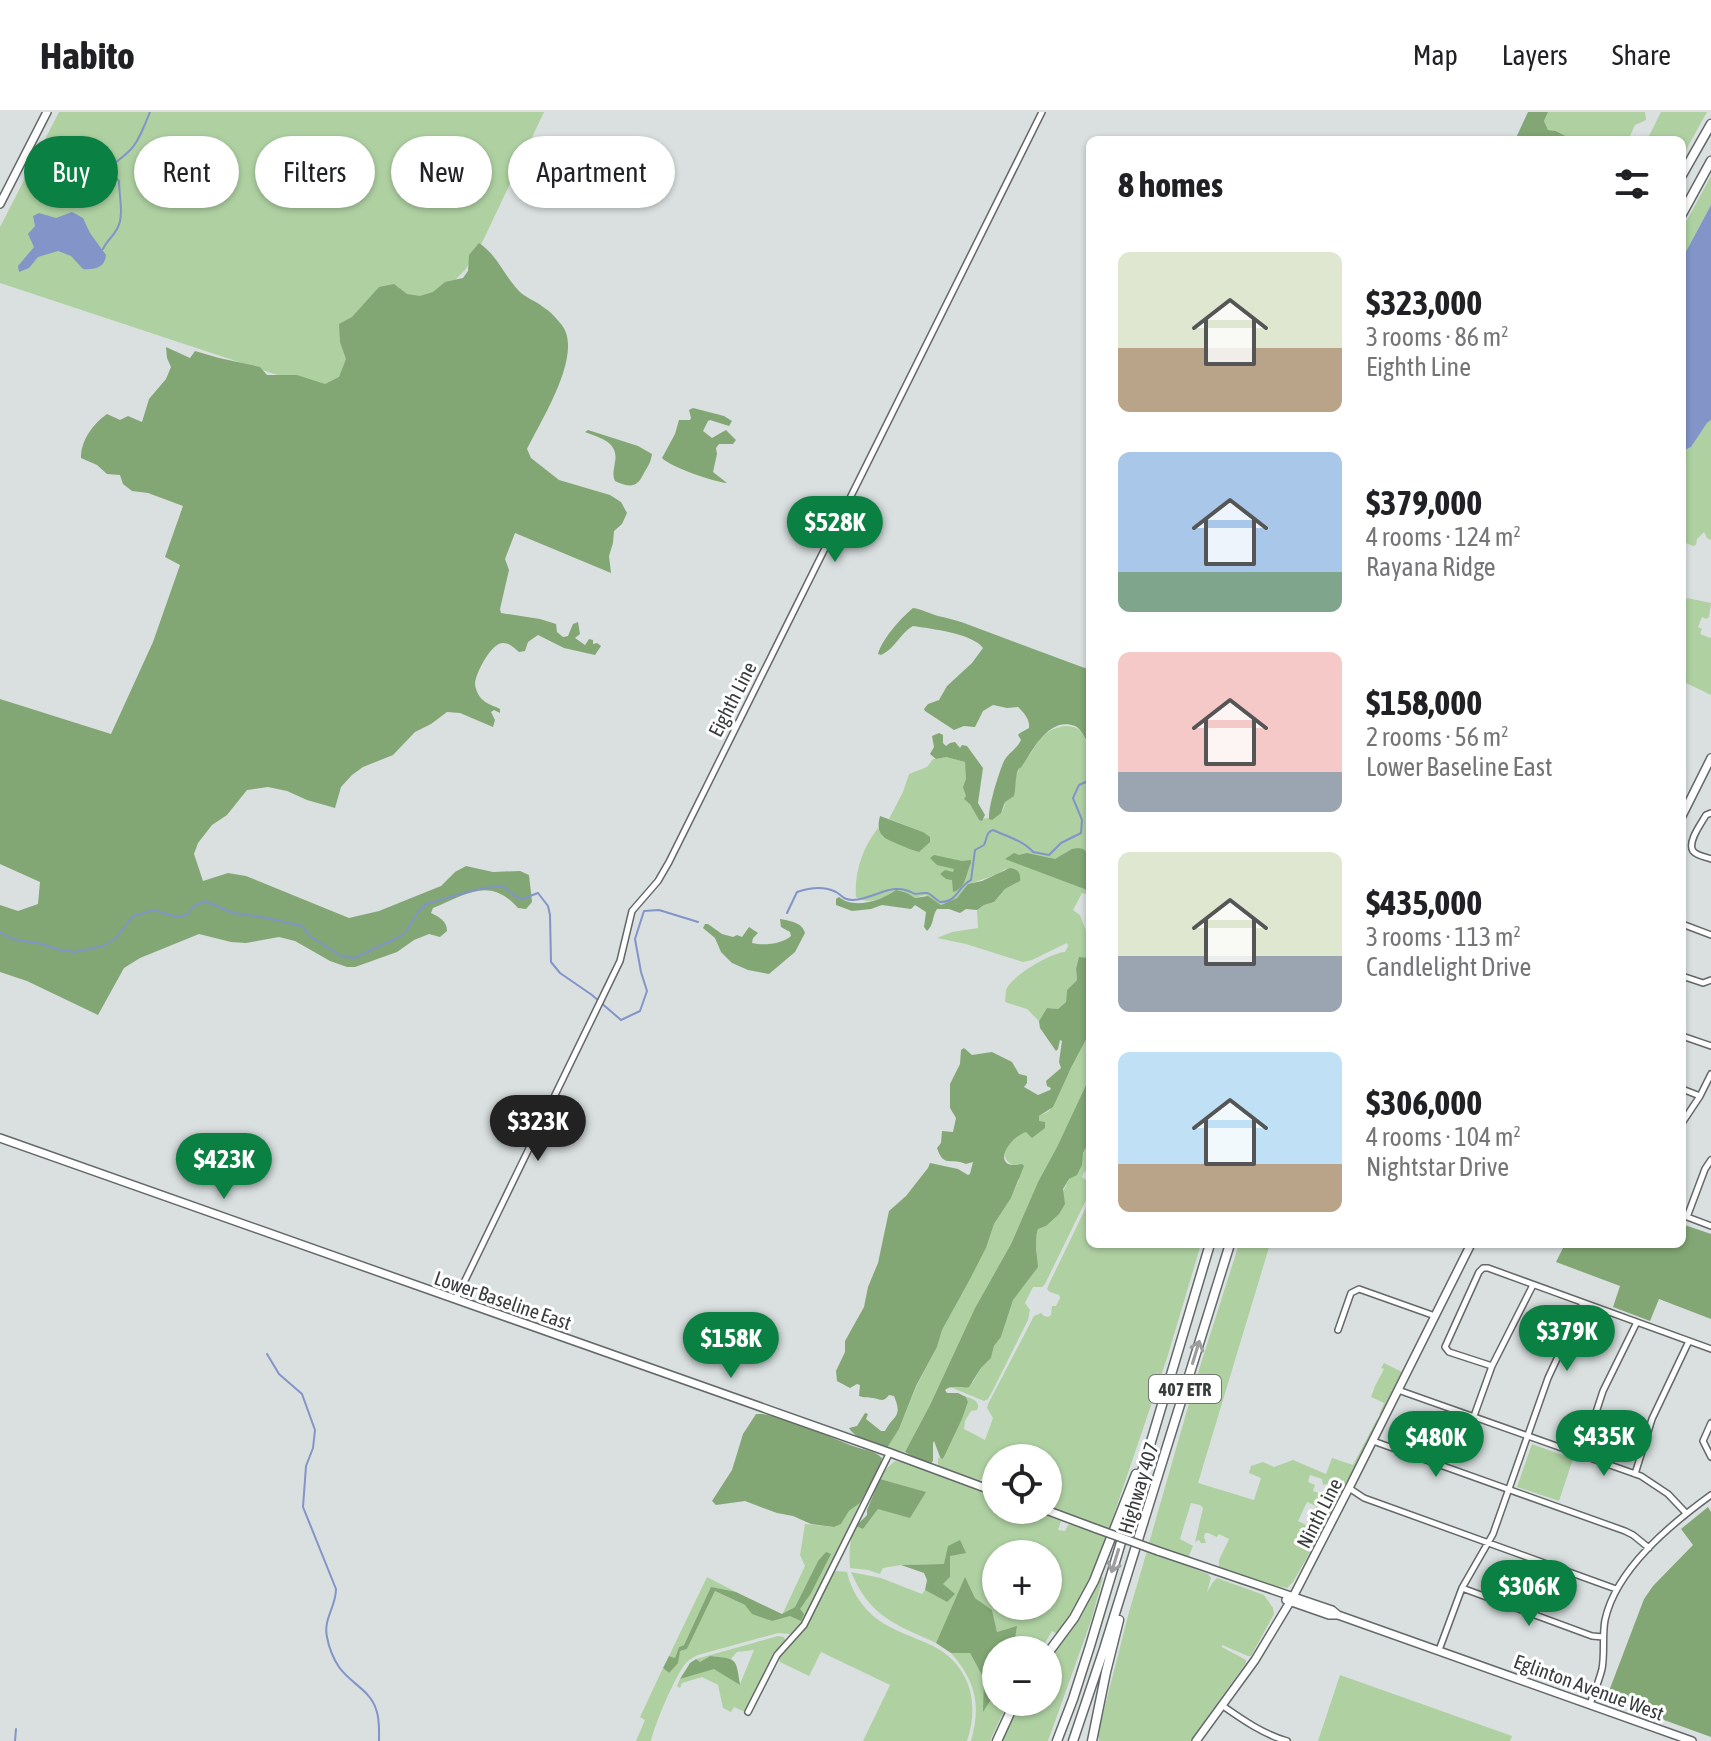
<!DOCTYPE html>
<meta charset="utf-8">
<style>
:root{--surface:#fff;--page:#f6f6f6;--text:#202124;--muted:#757577;--line:#e0e0e0;--accent:#0b8043}
body{margin:0;font-family:"Asap Condensed",sans-serif;background:var(--page);color:var(--text);height:100vh;display:flex;flex-direction:column;font-size:30px;white-space:nowrap}
*{box-sizing:border-box;margin:0}
p{font-size:26px;color:var(--muted)}
.icon{flex:none;width:44px;height:44px;fill:none;stroke:currentColor;stroke-width:2;stroke-linecap:round;stroke-linejoin:round}
.map{position:relative;flex:1;overflow:hidden}
.details{position:absolute;left:1086px;top:24px;width:600px;height:1112px;display:flex;flex-direction:column;background:var(--surface);border-radius:12px;box-shadow:0 2px 6px #0004}
.details>*{flex:none}
.hud{position:absolute;left:24px;top:24px;width:760px;height:72px;display:flex;gap:16px}
.tools{position:absolute;left:982px;top:1332px;display:grid;gap:16px}
.tools a{display:grid;place-items:center;width:80px;height:80px;border-radius:50%;background:var(--surface);box-shadow:0 2px 6px #0004;font-size:40px}
.price{position:absolute;translate:-50% -68px;padding:0 18px;border-radius:28px;background:var(--accent);color:#fff;font-size:26px;line-height:52px;filter:drop-shadow(0 2px 4px #0008)}
.price::after{content:'';position:absolute;left:50%;top:48px;width:24px;height:18px;margin-left:-12px;background:inherit;clip-path:polygon(0 0,100% 0,50% 100%)}
.price.selected{background:#222;color:#fff}
ul{padding:0;list-style:none}
li{display:flex;align-items:center;gap:24px;height:200px;padding:0 32px}
li span{display:grid;place-items:center;flex:none;width:224px;height:160px;border-radius:12px;color:#555}
li>.icon{margin-inline-start:auto}
span .icon{width:96px;height:96px;fill:#fffc;stroke-width:1}
li b{font-size:34px}
h2{display:flex;justify-content:space-between;align-items:center;height:96px;padding:0 32px;font-size:34px}
.tag{padding:0 28px;border-radius:36px;background:var(--surface);box-shadow:0 2px 6px #0004;font-size:28px;line-height:72px}
.tag.selected{background:var(--accent);color:#fff}
header{display:flex;align-items:center;gap:48px;box-sizing:border-box;height:112px;padding:0 40px;background:var(--surface);border-bottom:2px solid var(--line)}
header strong{font-size:38px}
nav{display:flex;gap:44px;margin-inline-start:auto;font-size:28px}
.map>svg:first-child{display:block}
.green{fill:#afd1a2;fill-rule:evenodd}
.forest{fill:#82a674}
.water{fill:#8294c8}
.lines{fill:none;stroke-linecap:round;stroke-linejoin:round}
.stream{stroke:#8294c8;stroke-width:2}
.minor-casing{stroke:#636869;stroke-width:8}
.major-casing{stroke:#636869;stroke-width:10}
.highway-casing{stroke:#636869;stroke-width:11}
.minor{stroke:#fff;stroke-width:5}
.major{stroke:#fff;stroke-width:7}
.highway{stroke:#fff;stroke-width:8}
.major-bridge-casing{stroke:#636869;stroke-width:10;stroke-linecap:butt}
.major-bridge{stroke:#fff;stroke-width:7}
.oneway{stroke:#9c9e9e}
.labels{text-anchor:middle;dominant-baseline:central;stroke-width:6;stroke-linejoin:round;paint-order:stroke}
.shield{fill:#fff;stroke:#747676;stroke-width:2}
.shield-label{font-size:18px;font-weight:bold;fill:#393c3c}
.street-label{font-size:20px;fill:#393c3c;stroke:#fff}
</style>
<header>
<strong>Habito</strong>
<nav><a>Map</a><a>Layers</a><a>Share</a></nav>
</header>
<div class="map">
<svg width="1711" height="1629" viewBox="0 0 1711 1629">
<rect width="100%" height="100%" fill="#dae0e0"/>
<path class="green" d="M59 0H544L479 137 465 158 341 284 0 171V115Z
M1548 0H1645L1646 8 1635 13 1628 28H1573L1556 19 1548 18 1544 9Z
M1661 0H1707L1682 45V28H1647Z
M1711 64V93L1682 147V117Z
M1711 308V428L1707 426 1704 420 1697 427 1696 433 1693 434 1686 431 1682 433V339L1690 336 1707 311Z
M1687 486 1711 491 1709 505 1706 507 1702 505 1698 515 1702 517 1700 522 1710 526 1711 525V583L1682 569V487L1686 488Z
M1064 614C1083 614 1081 622 1090 635V783L1082 781 1073 798 1080 803 1086 819 1090 818V841L1076 857 1077 868 1067 878 1066 890 1058 897 1047 896 1039 909 1027 897 1005 890C1006 885 1005 880 1007 876 1014 863 1050 841 1065 840L1068 834 1067 831 1032 848 1023 850 966 832 937 826 952 820 978 816 977 798 984 793 994 790 1005 777 1020 769 1005 757 998 762 969 772 957 786 941 793 925 783 915 786C892 772 875 798 856 785 854 760 863 735 878 716L882 724 898 732 923 720 889 707 903 680 909 662 927 655 933 647 946 645 965 650 970 691 979 708C989 705 1004 706 1005 690 1021 673 1011 672 1019 657 1022 651 1027 646 1031 641 1040 627 1046 617 1064 614Z
M1090 920V977L1086 973 1057 1035 1038 1070 1011 1132 975 1196 930 1293 905 1340 887 1336 899 1317 916 1275 937 1235 942 1218 986 1136 994 1112 1011 1086 1019 1068 1014 1054C986 1038 1027 1019 1039 1009V1004L1049 999Z
M1090 1027V1057L1084 1060 1082 1065 1090 1071V1080L1045 1172 1042 1175H1033L1025 1191 1030 1198 1028 1208 992 1280 988 1287 984 1289 955 1277 951 1275 963 1276 973 1270 981 1256 991 1246 994 1234 1001 1225 1013 1188 1037 1140 1035 1129 1038 1117 1046 1114 1069 1067C1082 1060 1079 1052 1084 1039 1085 1035 1088 1031 1090 1027Z
M1090 1087V1132H1201L1168 1243 1109 1417 1048 1394V1346H996V1376L983 1372 989 1355 979 1370 942 1356 938 1353V1346L944 1345 962 1307 968 1290 966 1285C973 1286 981 1291 977 1298L971 1299 965 1309 964 1317 985 1328 993 1306 987 1296 988 1292 1034 1204 1041 1201 1044 1204 1048 1205 1051 1203 1052 1194H1056L1060 1186 1059 1183 1050 1180 1047 1177 1049 1172Z
M1239 1132H1270L1198 1371 1254 1388 1261 1366 1249 1361 1251 1354 1263 1350 1274 1355 1293 1348 1326 1362 1332 1346 1353 1353 1377 1307 1378 1309 1346 1372 1333 1370 1323 1373 1322 1367 1310 1363 1308 1370 1315 1373 1313 1379 1324 1383 1335 1373 1345 1375 1328 1409H1325L1313 1402 1316 1394 1307 1390 1298 1409 1306 1413 1310 1404 1326 1412 1293 1470 1287 1476 1254 1469 1219 1456V1448L1229 1427 1219 1422 1217 1425 1208 1421H1205L1204 1425 1206 1431H1201L1199 1428 1195 1430 1203 1396 1200 1393 1191 1391 1180 1427 1193 1434 1189 1444 1186 1445 1149 1431 1196 1267Z
M1384 1251 1402 1260 1381 1302 1379 1303 1384 1291 1371 1285 1375 1274 1384 1257 1381 1256Z
M1532 1332 1573 1347 1559 1389 1517 1375Z
M895 1349 904 1350 996 1385V1398H1031L1061 1409 1058 1418 1065 1419 1068 1413 1073 1412 1107 1425 1080 1488 1057 1522 1052 1519 1041 1538H1013L1016 1515 997 1520 992 1498 975 1486 965 1466 936 1531C895 1512 870 1505 851 1460L881 1466 922 1482 925 1478 947 1490 943 1472 950 1465V1444L960 1428 944 1452 901 1453 883 1456 880 1462 868 1458 850 1456C849 1441 849 1428 856 1414L863 1417 878 1397 925 1380 880 1367 885 1358ZM996 1442H1048V1494H996Z
M860 1391 800 1516 790 1522 778 1521 698 1543C694 1545 690 1547 687 1550 676 1561 654 1614 651 1629H636L645 1608 640 1605 663 1556 669 1561 680 1539 687 1537 715 1479 745 1493 771 1509C812 1492 809 1491 818 1449L795 1495 782 1503 805 1454 800 1443 805 1412 834 1415 841 1412 849 1399Z
M1147 1439 1208 1462 1211 1466 1207 1480 1213 1470 1217 1466 1264 1483 1273 1496 1274 1502 1251 1544H1248L1222 1533V1535L1246 1548V1551L1190 1629H1099L1098 1621 1129 1500Z
M837 1459 847 1460C851 1478 862 1496 877 1507 893 1519 915 1525 933 1534 970 1553 980 1591 967 1629H863L890 1573 821 1540 809 1564 780 1550 779 1546 803 1518 833 1460Z
M707 1465 736 1480 711 1476 684 1533 679 1535 675 1546 669 1544Z
M1103 1465 1092 1506 1048 1629H1002L1021 1590H1048V1549L1084 1497 1100 1466Z
M778 1524 784 1525 786 1530 773 1547H771L745 1600 734 1595 731 1600 723 1596 718 1573 702 1565 682 1571 680 1576 677 1574 680 1567 714 1556 740 1572 754 1538 737 1540 731 1547 710 1544 700 1550 696 1547Z
M951 1541H970L984 1567V1598L996 1580V1590H1008L990 1629H971C981 1592 976 1570 951 1541Z
M1340 1563 1512 1624 1510 1629H1318Z"/>
<path class="forest" d="M1528 0H1548L1544 9 1548 18 1556 19 1573 28H1515Z
M479 131C498 144 503 162 518 178 525 186 535 188 543 195 550 199 556 206 561 212 585 240 541 308 527 337L531 346 559 368 610 383 621 390 627 401 622 412 614 419 613 431 609 444 611 461 515 421 505 447 509 458 500 497 501 501 540 507 556 512 557 520 563 525 568 524 573 512 578 510 580 522 575 526 585 533 589 527 593 528V532L597 531 601 534 595 543 564 536 538 523 528 530 525 539 519 540C514 536 510 531 503 531 491 531 476 561 475 571 475 577 479 585 483 588 488 593 495 594 500 597V601L494 598 491 600 495 608 493 615 460 601 447 600 431 612 415 620 393 643 363 655 352 663 341 675 335 696 307 688 287 679 268 675 247 678 227 703 212 713 198 731 194 742 203 769 228 761 246 764 349 806 379 799 441 774 455 760 466 754 493 760 520 759 529 763 532 790 526 797 518 796C490 764 467 782 433 796L431 801C439 805 447 809 447 819L440 825 429 822 414 828 397 840 355 855H347L330 849 295 829 279 825 246 831 231 830 199 822 140 846 124 856 98 903 27 869 0 860V793L18 799 38 792 40 770 0 752V587L111 622 153 530 180 453 165 445 183 394 148 381 132 379 123 372 120 363 107 362 97 353 81 346C81 328 93 312 107 302L120 308 128 304 142 310 149 287 166 267 171 255 167 246 166 235 190 246 195 239 219 246 260 255 267 263H297L325 272 339 265 346 247 340 230 339 212 352 205 379 175 394 172 407 182 420 184 433 180 445 170 463 166 468 159 469 143Z
M693 296 724 304 732 309 729 314 710 308 708 309 703 319 712 326 726 318 736 328 733 332H719L716 336 717 342 713 360 727 371C714 370 670 355 662 346L675 322 679 308H690L691 306 689 298Z
M588 318 638 334 652 342C651 350 648 354 644 361 637 376 630 376 615 369 612 362 614 358 615 350 619 330 600 326 585 320Z
M913 496C922 497 930 502 938 504 947 506 956 508 964 511L1090 558V635C1086 629 1082 617 1075 614 1049 604 1033 638 1022 654 1021 656 1019 656 1018 658 1015 665 1016 676 1014 684L1005 690 1001 701 992 708 989 707C988 695 999 660 1004 649 1008 641 1017 637 1021 628L1018 623 1020 621 1029 616C1030 607 1024 601 1018 595L1007 596 993 593 983 599 975 615 964 614 954 618 925 599 924 597 928 592 939 588 947 574 972 551 983 536C972 521 931 517 913 514 900 521 895 537 881 543L878 542C882 527 901 506 913 496Z
M939 621 943 623V631L946 634 950 631 955 630 960 636 962 633 967 634 983 656 978 691 985 703 982 709 979 708 970 692 964 687 966 684 963 675 966 667 965 650 946 645 936 647 930 642 934 635 932 624Z
M880 704 923 720 930 725V730L919 740C912 738 907 736 900 733 884 726 875 724 880 704Z
M1078 736 1083 737 1090 743V779L1005 747 1014 741 1019 743 1027 741 1055 747 1072 737Z
M934 743 962 749 971 748V751C966 761 966 777 953 780L952 768 946 767 940 762 945 758 953 760 954 757 937 753 930 746Z
M1010 756C1018 757 1021 761 1020 769L1005 777 994 790 984 793 977 798 966 797 960 801 949 797H937C932 804 934 813 927 819L924 815 926 800 915 793 911 797 882 793 871 797 852 799 836 793V787L839 785C854 798 883 788 896 778L907 781 915 786 928 784 941 793 957 786 968 772 982 769Z
M780 807C790 809 802 810 805 821L795 840 769 862 748 858 732 851 721 840 715 826 703 816 705 812H708L722 822 733 825 737 823 742 825 749 815 758 821 753 826 752 831C764 834 782 832 791 824L790 820 781 815Z
M1090 841V853L1087 864 1090 866V920L1071 956 1053 995 1039 1004V1009L1045 1010V1016L1032 1026 1026 1020C1004 1028 992 1059 1022 1052L1024 1054 1011 1086 994 1112 986 1136 970 1167 942 1218 937 1235 916 1274 899 1317 887 1336C877 1337 854 1325 849 1316L857 1314 865 1301 868 1302 866 1307 881 1319H885C894 1302 903 1306 894 1284L889 1283C883 1291 881 1287 873 1286 867 1285 864 1286 859 1284L860 1273 857 1272 850 1276 837 1269 836 1259 845 1240V1229L864 1195 868 1175 878 1151 889 1099 906 1084 928 1056 930 1051 958 1057 968 1063 970 1062 973 1050 966 1052C952 1045 944 1057 937 1036L941 1031 942 1019 953 1020 956 1006 950 996V972L960 952 961 938 964 936 972 943 992 940 1012 950 1019 962 1027 964V971L1024 975 1038 983 1050 978 1051 976 1047 974 1046 969 1061 956 1059 950 1062 929 1060 928 1058 937 1056 939 1040 916 1039 909 1047 896 1058 897 1066 890 1067 878 1077 868 1076 857 1079 845 1087 846Z
M1086 973 1090 977V1027L1083 1041 1082 1053 1077 1063 1069 1067 1063 1077 1065 1092 1059 1102 1046 1114 1038 1117C1034 1129 1037 1142 1038 1155L1013 1188 1001 1225 994 1234 991 1246 981 1256 969 1275C960 1277 952 1272 945 1278L947 1281H958L966 1285 968 1290 962 1307 944 1345 942 1347 940 1345 934 1329 933 1331V1349L931 1351 923 1350 905 1340 930 1293 975 1196 1011 1132 1038 1070 1057 1035Z
M1682 1112 1711 1122V1207L1659 1187 1650 1209 1613 1195 1620 1174 1556 1150 1565 1132H1682Z
M756 1302C776 1300 831 1326 853 1334 863 1338 874 1338 882 1346L880 1354 860 1391 849 1399 841 1412 834 1415 811 1412 793 1404 777 1401 745 1389 716 1393 712 1389 732 1358 743 1322Z
M880 1367 926 1380 910 1406 878 1397 863 1417 856 1414 867 1403V1398Z
M1708 1395 1711 1400V1625L1606 1587 1644 1487 1653 1474 1693 1433 1681 1417Z
M960 1428 966 1441 950 1444V1465L943 1472 955 1482 947 1490 925 1478 927 1468 924 1461 901 1453 944 1452 948 1434Z
M826 1440 831 1442 810 1483 800 1497 804 1502 801 1509 790 1504 772 1509 752 1502 745 1493 715 1479 687 1537 680 1539 678 1551 669 1561 663 1556 669 1544 675 1546 679 1535 684 1533 711 1475 736 1480 782 1502 795 1495 818 1449Z
M965 1465 975 1486 992 1498 997 1520 1017 1514 1013 1538H996V1580L983 1600 984 1567 970 1541H951L936 1531Z
M710 1544C737 1547 736 1545 740 1573L714 1557 680 1567 690 1551 696 1547 700 1550Z"/>
<path class="water" d="M1711 93V308L1707 311 1691 335 1683 339 1682 147Z
M72 100 83 106 90 121 106 143C105 156 94 158 83 157L71 144 58 139 38 145 29 156 19 160 18 154 34 135 28 122 35 114 33 104 39 101 56 106Z"/>
<g class="lines">
<path class="stream" d="M44 29 104 59C135 37 136 35 150 0
M103 137C107 128 114 124 118 115 124 103 119 83 119 69L108 58
M787 801 797 780C809 776 824 774 836 780 843 784 843 788 853 788 877 787 891 768 915 782 933 779 927 782 940 790 957 791 958 774 971 768L975 738 984 733C987 727 986 720 993 718 1006 724 1024 729 1033 740L1049 743 1061 731 1081 721 1082 708 1073 686 1079 673 1090 668
M0 820 12 827 42 832 56 837 74 840 103 834 115 827 133 804 154 798 177 805 187 803 194 794 205 789 233 801 262 805 302 814 310 824 341 844 354 846 397 826 405 821 419 799 426 792 475 778 497 774H503L516 785 522 787 538 781 548 794 550 803 551 850 560 861 592 883 621 908 640 899 647 879 641 860 635 827 644 799 659 798 698 810
M267 1242 279 1262 302 1282 315 1318 313 1336 306 1354 303 1395 336 1477C336 1495 323 1507 327 1525 329 1536 333 1546 339 1555 350 1571 370 1578 376 1597 380 1608 379 1618 379 1629
M15 1629 16 1617"/>
<defs>
<path id="minor" d="M1711 701 1706 703C1701 712 1687 730 1693 739 1697 744 1706 745 1711 747
M1682 812 1711 823
M1682 864 1703 871 1711 868
M1682 924 1711 934
M1682 977 1700 984
M1682 1011 1700 984 1711 962
M1682 1103 1711 1114
M1687 1105 1705 1057 1711 1048
M456 1187 620 849 632 799 658 769 669 750 1042 0
M1338 1218 1351 1181 1359 1177 1435 1204
M1492 1254 1449 1240 1445 1235 1479 1160 1483 1156H1488L1711 1237
M1398 1278 1641 1364 1668 1382 1686 1401
M1474 1304 1492 1254 1533 1173
M1711 1311 1703 1329 1711 1345
M1373 1329 1625 1419 1633 1423 1649 1436
M1582 1343 1603 1279 1637 1210
M1635 1362 1652 1307 1689 1229
M1349 1376 1364 1386 1616 1477
M1462 1476 1592 1524 1603 1525
M1439 1538 1462 1476 1493 1422 1548 1266 1583 1191
M1590 1592C1594 1581 1599 1569 1602 1557 1605 1541 1602 1524 1605 1508 1616 1457 1671 1412 1711 1383
M1223 1594C1243 1608 1263 1622 1287 1629
M748 1600 777 1543 804 1513 890 1340"/>
<path id="major" d="M0 92 47 0
M1682 704 1711 646
M0 1026 888 1340 996 1380
M1046 1398 1097 1417
M1158 1439 1332 1498 1338 1503 1692 1629
M1286 1488 1329 1503H1338
M1196 1629 1255 1548 1293 1485 1349 1376 1471 1132"/>
<path id="highway" d="M1682 63 1711 12
M1682 102 1711 49
M1048 1541 1074 1506 1094 1469 1136 1362
M997 1629 1015 1590
M1057 1629 1073 1587 1090 1534 1210 1132
M1073 1629 1104 1537 1230 1132
M1092 1629 1106 1560 1119 1508"/>
</defs>
<use href="#minor" class="minor-casing"/>
<use href="#major" class="major-casing"/>
<use href="#highway" class="highway-casing"/>
<use href="#minor" class="minor"/>
<use href="#major" class="major"/>
<use href="#highway" class="highway"/>
<defs>
<path id="major-bridge" d="M1097 1417 1158 1439"/>
</defs>
<use href="#major-bridge" class="major-bridge-casing"/>
<use href="#major-bridge" class="major-bridge"/>
</g>
<defs><path id="oneway-shaft" d="M-6 0H5M1.5-3L5.5 0L1.5 3" fill="none" stroke-width="1.6" stroke-linecap="round" stroke-linejoin="round" transform="scale(2)"/></defs>
<g class="oneway">
<use href="#oneway-shaft" transform="translate(1196 1240) rotate(-73)"/>
<use href="#oneway-shaft" transform="translate(1115 1449) rotate(107)"/>
</g>
<g class="labels">
<rect class="shield" x="1149" y="1263" width="72" height="28" rx="6"/>
<g class="shield-label">
<text x="1185" y="1277">407 ETR</text>
</g>
<g class="street-label">
<text transform="translate(732 587) rotate(-63)">Eighth Line</text>
<text transform="translate(503 1188) rotate(19)">Lower Baseline East</text>
<text transform="translate(1138 1376) rotate(-73)">Highway 407</text>
<text transform="translate(1319 1401) rotate(-63)">Ninth Line</text>
<text transform="translate(1589 1575) rotate(20)">Eglinton Avenue West</text>
</g>
</g>
</svg>
<div class="tools">
<a><svg class="icon" aria-label="locate" viewBox="0 0 24 24"><circle cx="12" cy="12" r="6"/><path d="M12 2v4M12 18v4M2 12h4M18 12h4"/></svg></a>
<a>+</a>
<a>−</a>
</div>
<b class="price" style="left:835px;top:452px">$528K</b>
<b class="price selected" style="left:538px;top:1051px">$323K</b>
<b class="price" style="left:224px;top:1089px">$423K</b>
<b class="price" style="left:1567px;top:1261px">$379K</b>
<b class="price" style="left:731px;top:1268px">$158K</b>
<b class="price" style="left:1604px;top:1366px">$435K</b>
<b class="price" style="left:1436px;top:1367px">$480K</b>
<b class="price" style="left:1529px;top:1516px">$306K</b>
<div class="hud">
<a class="tag selected">Buy</a>
<a class="tag">Rent</a>
<a class="tag">Filters</a>
<a class="tag">New</a>
<a class="tag">Apartment</a>
</div>
<section class="details">
<h2>8 homes<svg class="icon" aria-label="filters" viewBox="0 0 24 24"><path d="M4 7h16M4 17h16"/><circle cx="9" cy="7" r="2"/><circle cx="15" cy="17" r="2"/></svg></h2>
<ul>
<li><span style="background:linear-gradient(#dfe7d0 60%,#b9a48a 0)"><svg class="icon" aria-label="home" viewBox="0 0 24 24"><path d="M3 11l9-7 9 7M6 9v11h12V9"/></svg></span><div><b>$323,000</b><p>3 rooms · 86 m²</p><p>Eighth Line</p></div></li>
<li><span style="background:linear-gradient(#a9c7e8 75%,#7fa58c 0)"><svg class="icon" aria-label="home" viewBox="0 0 24 24"><path d="M3 11l9-7 9 7M6 9v11h12V9"/></svg></span><div><b>$379,000</b><p>4 rooms · 124 m²</p><p>Rayana Ridge</p></div></li>
<li><span style="background:linear-gradient(#f6c9c9 75%,#9aa5b1 0)"><svg class="icon" aria-label="home" viewBox="0 0 24 24"><path d="M3 11l9-7 9 7M6 9v11h12V9"/></svg></span><div><b>$158,000</b><p>2 rooms · 56 m²</p><p>Lower Baseline East</p></div></li>
<li><span style="background:linear-gradient(#dfe7d0 65%,#9aa5b1 0)"><svg class="icon" aria-label="home" viewBox="0 0 24 24"><path d="M3 11l9-7 9 7M6 9v11h12V9"/></svg></span><div><b>$435,000</b><p>3 rooms · 113 m²</p><p>Candlelight Drive</p></div></li>
<li><span style="background:linear-gradient(#bfe0f5 70%,#b9a48a 0)"><svg class="icon" aria-label="home" viewBox="0 0 24 24"><path d="M3 11l9-7 9 7M6 9v11h12V9"/></svg></span><div><b>$306,000</b><p>4 rooms · 104 m²</p><p>Nightstar Drive</p></div></li>
</ul>
</section>
</div>
